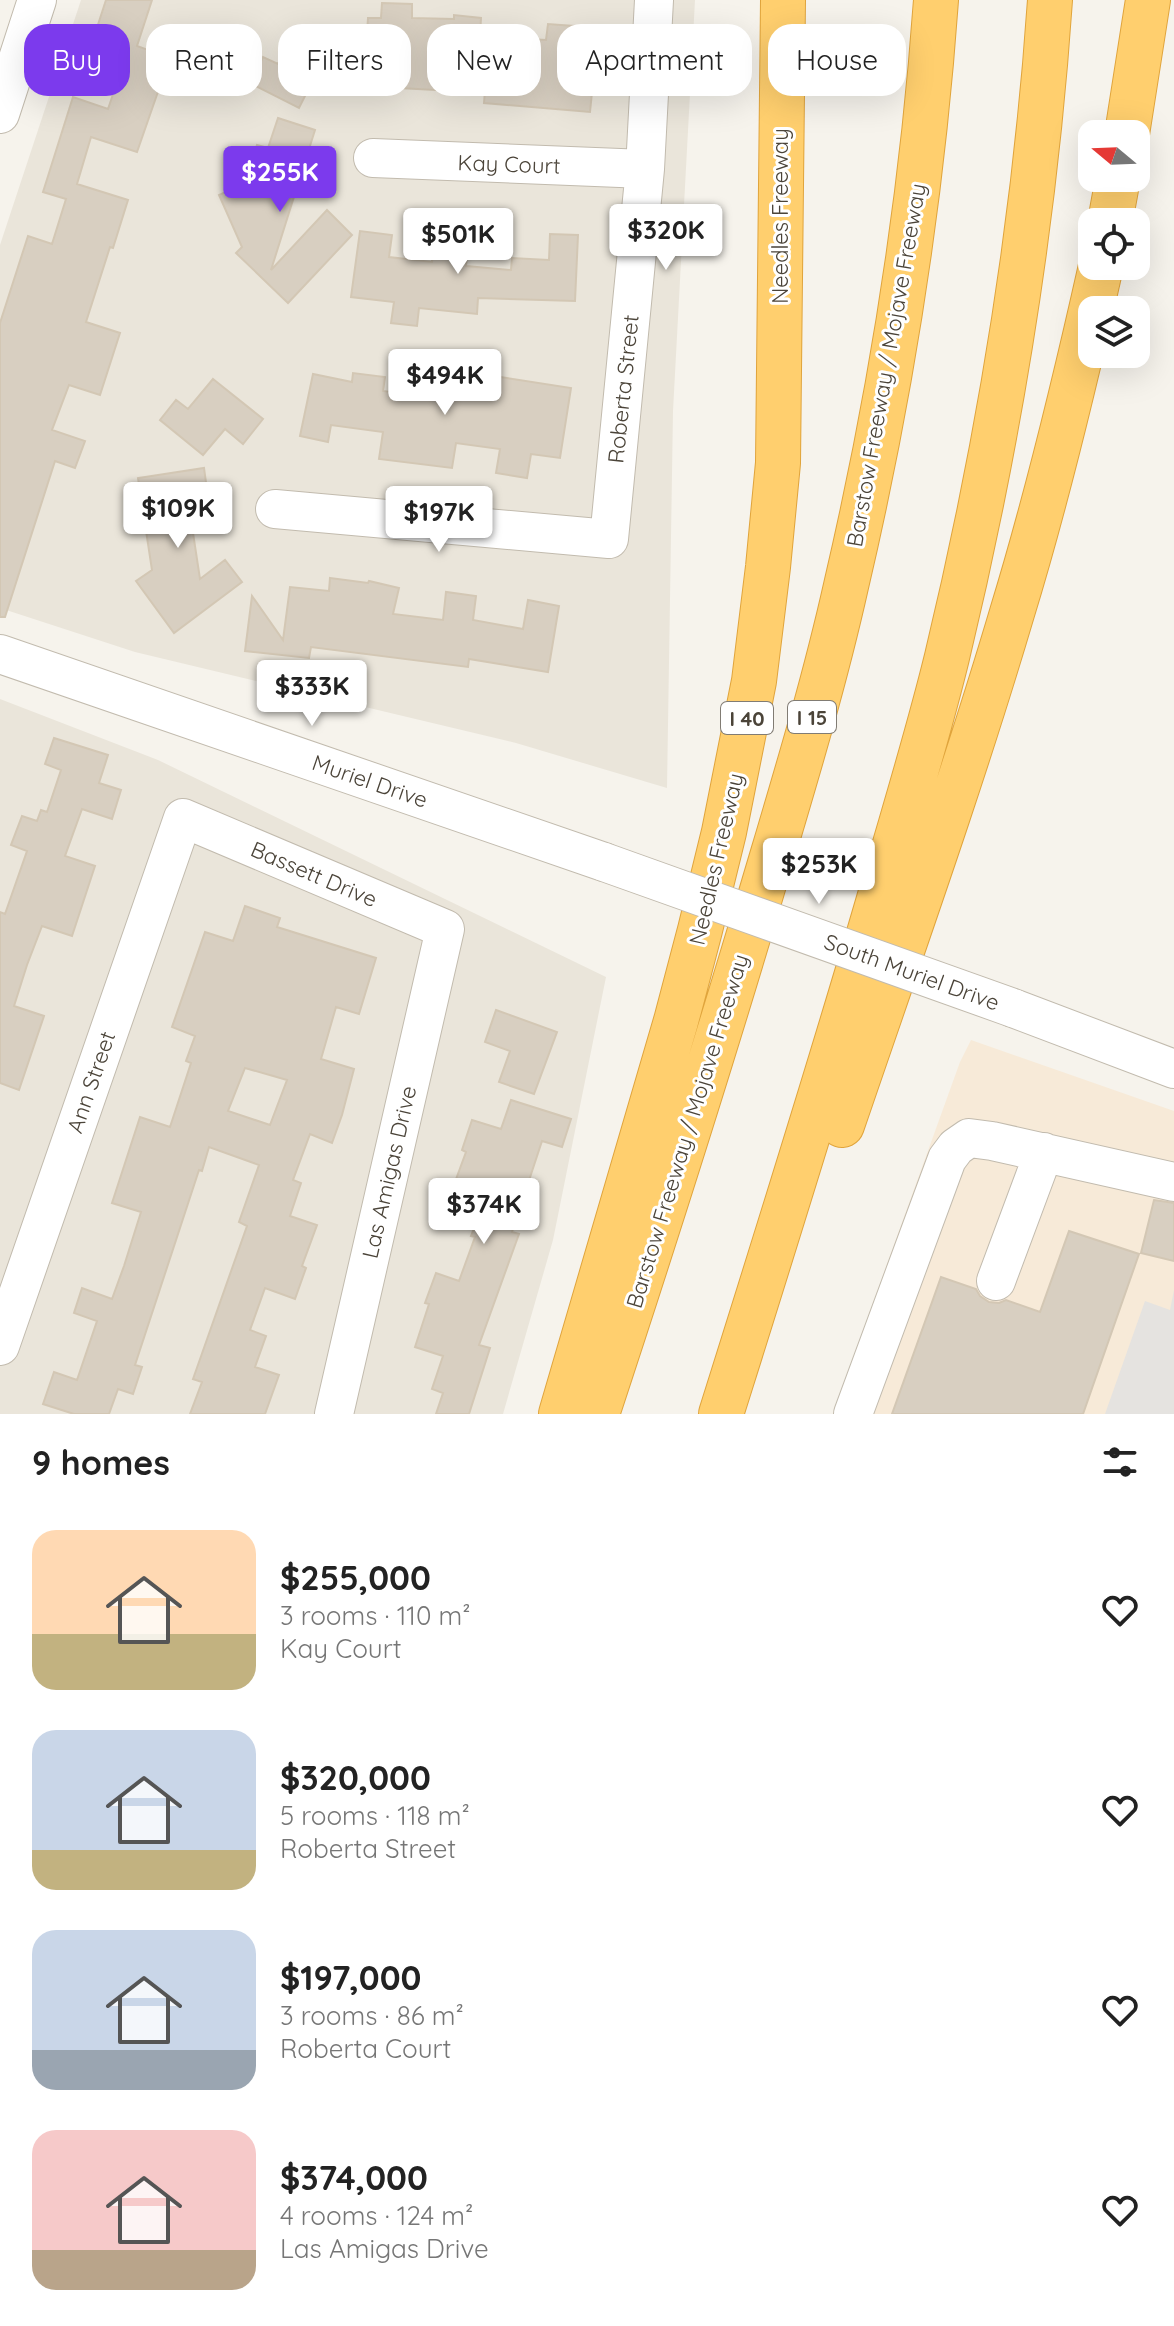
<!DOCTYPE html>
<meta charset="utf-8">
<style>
:root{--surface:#fff;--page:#f6f6f6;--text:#222;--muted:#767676;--accent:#7c3aed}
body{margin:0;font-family:Quicksand,sans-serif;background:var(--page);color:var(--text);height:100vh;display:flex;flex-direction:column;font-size:30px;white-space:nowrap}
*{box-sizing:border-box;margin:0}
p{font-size:26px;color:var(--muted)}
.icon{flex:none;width:44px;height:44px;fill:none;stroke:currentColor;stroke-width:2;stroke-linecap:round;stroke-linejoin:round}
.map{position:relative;height:1414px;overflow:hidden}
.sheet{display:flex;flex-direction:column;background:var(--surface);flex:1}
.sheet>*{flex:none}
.hud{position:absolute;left:24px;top:24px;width:1126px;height:72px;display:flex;gap:16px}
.needle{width:52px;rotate:289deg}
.fabs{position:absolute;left:1078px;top:120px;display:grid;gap:16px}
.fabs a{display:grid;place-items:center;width:72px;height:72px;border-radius:16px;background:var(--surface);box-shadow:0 8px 32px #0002;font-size:40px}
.price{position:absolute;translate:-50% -68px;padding:0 18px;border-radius:8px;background:#fff;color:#222;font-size:26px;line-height:52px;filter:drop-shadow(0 2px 4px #0008)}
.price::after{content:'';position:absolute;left:50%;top:48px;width:24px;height:18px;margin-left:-12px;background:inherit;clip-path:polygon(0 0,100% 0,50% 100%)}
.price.on{background:var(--accent);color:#fff}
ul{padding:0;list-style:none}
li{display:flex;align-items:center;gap:24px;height:200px;padding:0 32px}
li span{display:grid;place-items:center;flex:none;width:224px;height:160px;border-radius:24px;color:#555}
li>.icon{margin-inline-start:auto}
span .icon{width:96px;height:96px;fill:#fffc;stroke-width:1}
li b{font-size:34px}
h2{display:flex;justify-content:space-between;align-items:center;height:96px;padding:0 32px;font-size:34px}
.chip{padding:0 28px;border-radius:24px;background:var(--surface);box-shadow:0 8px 32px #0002;font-size:28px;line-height:72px}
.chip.on{background:var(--accent);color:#fff}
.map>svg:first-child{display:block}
.residential{fill:#eae5da}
.commercial{fill:#f7ead8}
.parking{fill:#e5e3e0}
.building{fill:#d8cfc1;stroke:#d3c7b4;stroke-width:2;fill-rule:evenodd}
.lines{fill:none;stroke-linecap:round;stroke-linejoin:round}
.minor-casing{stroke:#c2bbae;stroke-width:40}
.highway-casing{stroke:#e0a43c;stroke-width:46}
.minor{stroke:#fff;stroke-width:38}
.highway{stroke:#ffcf6e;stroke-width:44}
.minor-bridge-casing{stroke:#c2bbae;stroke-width:40;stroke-linecap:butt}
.minor-bridge{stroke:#fff;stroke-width:38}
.labels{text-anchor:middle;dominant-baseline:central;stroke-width:6;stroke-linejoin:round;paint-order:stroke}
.shield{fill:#fff;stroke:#817c74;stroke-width:2}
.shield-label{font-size:20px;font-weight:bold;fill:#4b4439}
.street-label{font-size:22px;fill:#4b4439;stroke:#fff}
</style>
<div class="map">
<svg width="1174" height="1414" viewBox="0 0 1174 1414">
<rect width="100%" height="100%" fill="#f6f3ec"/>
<path class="residential" d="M81 0H695L673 411 667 788 516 743 135 652 0 608V245Z
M0 699 158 760 606 977 553 1240 503 1414H0Z"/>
<path class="commercial" d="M971 1040 1174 1111V1414H833L960 1062Z"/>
<path class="parking" d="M1174 1290V1414H1105L1145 1301 1170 1310Z"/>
<path class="building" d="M106 0H152L137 46 191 66 181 94 160 86 137 152 91 137 77 184 128 200 113 248 110 247 86 322 120 333 100 395 69 385 52 430 85 441 75 468 55 461 5 617H0V323L28 236 52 244 66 199 43 192 73 97 108 109 124 62 99 54 105 38 95 34Z
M382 3 412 4V18L454 19V15L481 18 480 36 546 40 548 24 574 26 573 40 597 43 590 112 484 103 486 78 436 73 435 90 399 88 401 50 366 49 368 18H381Z
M292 35 322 51 324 45 352 60 338 88 315 76 299 108 250 83 263 57 278 64Z
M278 118 315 130 271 270 327 210 352 235 288 303 236 253 242 247 219 195 244 184 257 145 268 148Z
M435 225 470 228 466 266 511 270 512 258 549 260 550 234 578 235 575 301 478 298 477 314 419 308 417 326 391 323 394 302 351 297 360 231 392 235 389 257 432 262Z
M432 363 475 369V373L571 388 560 458 531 454 527 478 496 473 500 449 456 443 452 468 379 459 383 432 331 425 328 442 300 436 313 374 352 382 353 373 385 377 383 391 426 397Z
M213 379 263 419 243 444 225 429 203 455 160 420 176 400 188 409Z
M204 468 208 497 188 500 200 579 225 560 242 582 174 633 136 581 152 570 138 478Z
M330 578 368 583 369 581 399 588 393 614 443 620 446 592 476 596 473 620 523 629 528 600 559 606 548 672 469 659 468 667 311 647 309 658 245 651 252 596 283 640 290 587 329 591Z
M54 738 108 755 99 783 121 790 112 819 82 809 65 856 95 866 72 936 42 926 27 965 14 1006 44 1016 19 1090 0 1083V912L5 914 27 851 11 845 22 816 37 821 41 810 47 812 61 770 45 764Z
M245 906 280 918 277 927 376 958 359 1014 336 1007 321 1059 354 1069 342 1115 332 1143 310 1134 293 1180 301 1183 290 1216 317 1225 302 1266 306 1268 295 1299 265 1288 250 1330 266 1336 255 1367 279 1375 265 1414H190L202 1382 193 1379 247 1226 239 1222 259 1165 209 1147 202 1171 199 1170 135 1365 142 1367 133 1394 118 1389 109 1414H74L43 1404 54 1372 77 1380 97 1321 74 1313 82 1288 112 1299 124 1266 141 1212 112 1203 140 1117 170 1127 191 1063 186 1061 195 1036 172 1027 205 932 233 941ZM245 1068 287 1080 270 1125 228 1111Z
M496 1010 557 1032 534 1094 499 1082 510 1051 485 1042Z
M511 1100 571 1119 562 1147 542 1141 512 1232 519 1234 479 1345 490 1348 469 1414H436L443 1393 432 1389 443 1356 415 1347 429 1304 425 1303 436 1273 459 1281 475 1237 471 1236 483 1205 451 1193 466 1152 462 1150 472 1120 501 1129Z
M1154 1200 1174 1203V1261L1141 1253Z
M1069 1231 1139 1254 1083 1414H892L941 1277 976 1289 980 1296 989 1302 999 1303 1006 1300 1040 1312Z"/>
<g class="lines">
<defs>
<path id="minor" d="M0 114 37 0
M373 158 645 169
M275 509 609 539 645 169 654 0
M0 654 604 862
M1013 1008 1174 1069
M996 1281 1044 1152
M0 1346 183 818 445 929 334 1414
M853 1414 947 1159 956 1147 969 1138 992 1141 1174 1182"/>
<path id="highway" d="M1127 134 1148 0
M1110 222 1118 178
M842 1125C900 955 961 785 1012 613 1047 499 1075 382 1101 266
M561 1414 676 1021 700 930 724 832 754 681 768 567 778 463 783 0
M597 1414C653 1244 707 1075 758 904 789 799 822 693 846 586 891 394 922 197 936 0
M721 1414C776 1239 831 1065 882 889 904 812 928 735 947 657 999 441 1035 221 1050 0"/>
</defs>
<use href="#minor" class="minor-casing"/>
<use href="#highway" class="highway-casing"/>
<use href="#minor" class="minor"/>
<use href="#highway" class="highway"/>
<defs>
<path id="minor-bridge" d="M604 862 1013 1008"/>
</defs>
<use href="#minor-bridge" class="minor-bridge-casing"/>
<use href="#minor-bridge" class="minor-bridge"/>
</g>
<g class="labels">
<g class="shield">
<rect x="788" y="701" width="48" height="32" rx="6"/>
<rect x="721" y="702" width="52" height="32" rx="6"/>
</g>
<g class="shield-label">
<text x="812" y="717">I 15</text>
<text x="747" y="718">I 40</text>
</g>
<g class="street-label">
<text transform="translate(509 164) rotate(2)">Kay Court</text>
<text transform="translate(780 216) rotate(-90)">Needles Freeway</text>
<text transform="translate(886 365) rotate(-80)">Barstow Freeway / Mojave Freeway</text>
<text transform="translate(623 389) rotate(-84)">Roberta Street</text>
<text transform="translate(370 781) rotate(19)">Muriel Drive</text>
<text transform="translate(716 859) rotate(-77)">Needles Freeway</text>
<text transform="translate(314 874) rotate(23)">Bassett Drive</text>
<text transform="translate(912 972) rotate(20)">South Muriel Drive</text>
<text transform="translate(91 1082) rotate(-71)">Ann Street</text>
<text transform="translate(687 1131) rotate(-73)">Barstow Freeway / Mojave Freeway</text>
<text transform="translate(389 1172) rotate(-77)">Las Amigas Drive</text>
</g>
</g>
</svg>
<div class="fabs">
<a><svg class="needle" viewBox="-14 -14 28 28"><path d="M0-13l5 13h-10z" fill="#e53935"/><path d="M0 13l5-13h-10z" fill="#767676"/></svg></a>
<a><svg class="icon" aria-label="locate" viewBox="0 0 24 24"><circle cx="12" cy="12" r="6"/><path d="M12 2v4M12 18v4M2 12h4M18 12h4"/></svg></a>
<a><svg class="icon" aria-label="layers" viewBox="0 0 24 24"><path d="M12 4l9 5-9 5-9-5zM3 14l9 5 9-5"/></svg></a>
</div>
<b class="price on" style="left:280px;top:214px">$255K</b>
<b class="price" style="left:666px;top:272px">$320K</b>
<b class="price" style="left:458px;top:276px">$501K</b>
<b class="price" style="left:445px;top:417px">$494K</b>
<b class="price" style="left:178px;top:550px">$109K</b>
<b class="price" style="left:439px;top:554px">$197K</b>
<b class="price" style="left:312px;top:728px">$333K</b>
<b class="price" style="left:819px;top:906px">$253K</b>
<b class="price" style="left:484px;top:1246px">$374K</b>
<div class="hud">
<a class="chip on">Buy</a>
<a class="chip">Rent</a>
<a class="chip">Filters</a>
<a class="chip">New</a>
<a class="chip">Apartment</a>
<a class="chip">House</a>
</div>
</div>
<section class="sheet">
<h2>9 homes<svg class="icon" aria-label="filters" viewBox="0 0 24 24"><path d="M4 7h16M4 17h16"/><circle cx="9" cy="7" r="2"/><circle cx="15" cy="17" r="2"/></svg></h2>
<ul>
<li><span style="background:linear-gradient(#ffd9b3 65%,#c2b280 0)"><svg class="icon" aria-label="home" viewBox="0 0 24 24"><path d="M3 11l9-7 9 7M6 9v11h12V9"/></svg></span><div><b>$255,000</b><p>3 rooms · 110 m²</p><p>Kay Court</p></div><svg class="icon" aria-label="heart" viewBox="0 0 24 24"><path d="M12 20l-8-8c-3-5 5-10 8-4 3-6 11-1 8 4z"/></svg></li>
<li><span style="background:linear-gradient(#c9d6e8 75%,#c2b280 0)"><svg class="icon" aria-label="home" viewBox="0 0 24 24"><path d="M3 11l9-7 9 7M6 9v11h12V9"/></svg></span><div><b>$320,000</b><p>5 rooms · 118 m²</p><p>Roberta Street</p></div><svg class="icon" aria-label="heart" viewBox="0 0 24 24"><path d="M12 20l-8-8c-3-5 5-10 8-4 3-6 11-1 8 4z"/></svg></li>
<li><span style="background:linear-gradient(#c9d6e8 75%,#9aa5b1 0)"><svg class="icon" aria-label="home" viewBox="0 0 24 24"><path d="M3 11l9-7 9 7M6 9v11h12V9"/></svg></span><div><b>$197,000</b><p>3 rooms · 86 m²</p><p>Roberta Court</p></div><svg class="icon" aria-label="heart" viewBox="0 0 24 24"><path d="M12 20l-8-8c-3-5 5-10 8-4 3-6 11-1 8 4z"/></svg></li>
<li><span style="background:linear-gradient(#f6c9c9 75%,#b9a48a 0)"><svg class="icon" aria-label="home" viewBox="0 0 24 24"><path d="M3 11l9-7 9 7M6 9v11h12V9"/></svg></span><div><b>$374,000</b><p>4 rooms · 124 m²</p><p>Las Amigas Drive</p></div><svg class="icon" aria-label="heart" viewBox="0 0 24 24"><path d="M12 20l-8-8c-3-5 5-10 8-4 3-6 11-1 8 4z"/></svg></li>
</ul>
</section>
